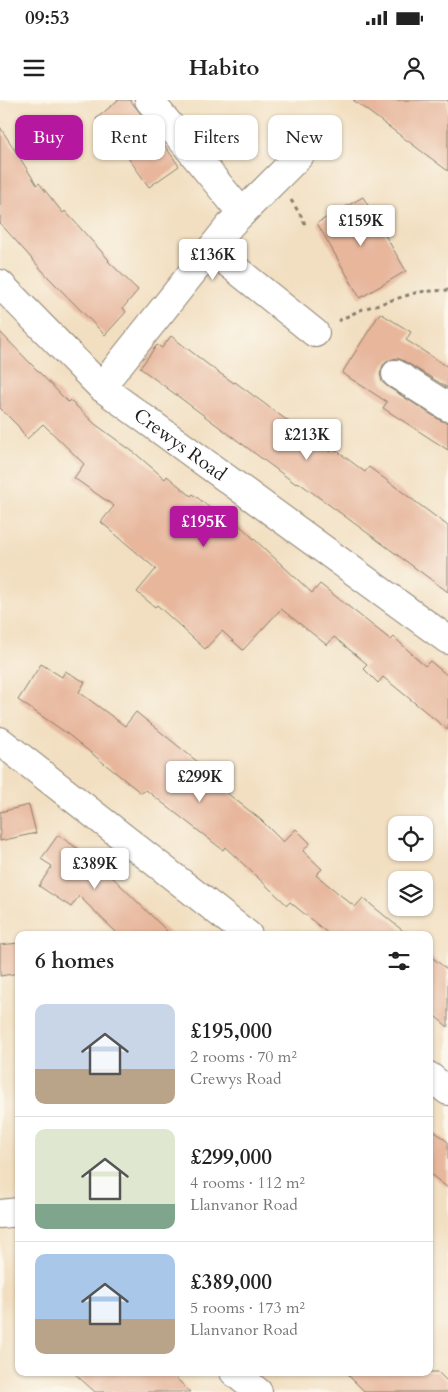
<!DOCTYPE html>
<meta charset="utf-8">
<style>
:root{--surface:#fff;--page:#f2f2f2;--text:#222;--muted:#767676;--line:#e0e0e0;--accent:#b5179e}
body{margin:0;font-family:Cardo,serif;background:var(--page);color:var(--text);height:100vh;display:flex;flex-direction:column;font-size:19px;white-space:nowrap}
*{box-sizing:border-box;margin:0}
p{font-size:16px;color:var(--muted)}
.icon{flex:none;width:28px;height:28px;fill:none;stroke:currentColor;stroke-width:2;stroke-linecap:round;stroke-linejoin:round}
.map{position:relative;flex:1;overflow:hidden}
.drawer{position:absolute;left:15px;top:831px;width:418px;height:445px;display:flex;flex-direction:column;background:var(--surface);border-radius:10px;box-shadow:0 1px 4px #0004}
.drawer>*{flex:none}
.top-card{position:absolute;left:15px;top:15px;width:419px;height:45px;display:flex;gap:10px}
.tools{position:absolute;left:388px;top:716px;display:grid;gap:10px}
.tools a{display:grid;place-items:center;width:45px;height:45px;border-radius:10px;background:var(--surface);box-shadow:0 1px 4px #0004;font-size:25px}
.price{position:absolute;translate:-50% -42px;padding:0 11px;border-radius:5px;background:#fff;color:#222;font-size:16px;line-height:32px;filter:drop-shadow(0 1px 2px #0008)}
.price::after{content:'';position:absolute;left:50%;top:30px;width:15px;height:11px;margin-left:-8px;background:inherit;clip-path:polygon(0 0,100% 0,50% 100%)}
.price.current{background:var(--accent);color:#fff}
ul{padding:0;list-style:none}
li{display:flex;align-items:center;gap:15px;height:125px;padding:0 20px}
li+li{border-top:1px solid var(--line)}
li span{display:grid;place-items:center;flex:none;width:140px;height:100px;border-radius:10px;color:#555}
li>.icon{margin-inline-start:auto}
span .icon{width:60px;height:60px;fill:#fffc;stroke-width:1}
li b{font-size:21px}
h2{display:flex;justify-content:space-between;align-items:center;height:60px;padding:0 20px;font-size:21px}
.chip{padding:0 18px;border-radius:10px;background:var(--surface);box-shadow:0 1px 4px #0004;font-size:18px;line-height:45px}
.chip.current{background:var(--accent);color:#fff}
.status{display:flex;justify-content:space-between;align-items:center;height:35px;padding:0 25px;background:var(--surface);direction:ltr}
.status svg{height:14px;fill:currentColor}
header{display:flex;justify-content:space-between;align-items:center;height:65px;padding:0 20px;background:var(--surface);font-size:22px;font-weight:700}
.map>svg:first-child{display:block}
.building{fill:#e7b69b}
.lines{fill:none;stroke-linecap:round;stroke-linejoin:round}
.minor-casing{stroke:#877e6e;stroke-width:30}
.path{stroke:#877e6e;stroke-width:3;stroke-dasharray:4 4;stroke-linecap:butt}
.minor{stroke:#fff;stroke-width:28}
.labels{text-anchor:middle;dominant-baseline:central;stroke-width:4;stroke-linejoin:round;paint-order:stroke}
.street-label{font-size:19px;fill:#1c1c1c;stroke:#fbf7ec}
</style>
<div class="status"><b>09:53</b><svg viewBox="0 0 49 12"><path d="M0 12V9h3v3zM5 12V6h3v6zM10 12V3h3v9zM15 12V0h3v12zM26 1h20v11H26zM47 4h2v5h-2z"/></svg></div>
<header><svg class="icon" aria-label="menu" viewBox="0 0 24 24"><path d="M4 6h16M4 12h16M4 18h16"/></svg>Habito<svg class="icon" aria-label="person" viewBox="0 0 24 24"><circle cx="12" cy="8" r="4"/><path d="M4 21q1-7 8-7t8 7"/></svg></header>
<div class="map">
<svg width="448" height="1292" viewBox="0 0 448 1292">
<rect width="100%" height="100%" fill="#fbf7ec"/>
<filter id="ink" filterUnits="userSpaceOnUse"><feTurbulence type="fractalNoise" baseFrequency=".02" numOctaves="2"/><feDisplacementMap in="SourceGraphic" scale="10" xChannelSelector="R" yChannelSelector="G"/><feConvolveMatrix kernelMatrix="1 2 1 2 8 2 1 2 1" color-interpolation-filters="sRGB"/></filter>
<filter id="wash" filterUnits="userSpaceOnUse"><feTurbulence type="fractalNoise" baseFrequency=".0096" numOctaves="4" result="noise"/><feDisplacementMap in="SourceGraphic" scale="20" xChannelSelector="R" yChannelSelector="G"/><feGaussianBlur stdDeviation="1.12" result="paint"/><feColorMatrix in="noise" values="0 0 0 0 0 0 0 0 0 0 0 0 0 0 0 0 0 1.4 0 .05"/><feComposite in="paint" operator="in"/></filter>
<g filter="url(#wash)">
<rect width="100%" height="100%" fill="#f2dfc1"/>
<g id="blocks">
<path class="building" d="M118 0H130L156 33 179 66 149 87 122 49 121 50 96 19Z
M353 0H448V71Z
M0 27 37 85 39 83 63 113 65 111 109 160 108 161 138 190 123 208 126 212 105 235 48 177 0 123Z
M363 97 406 171 360 198 317 123Z
M380 213 411 232 406 240 448 267V288L404 261 397 258 389 260 383 265 380 274 382 282 388 287 440 320 448 323V350L383 308 387 302 342 273Z
M0 232 68 302 70 300 95 324 136 354 165 379 167 376 191 396 193 394 233 427 237 423 312 493 320 484 391 540 394 537 425 566 430 561 448 576V630L383 577 378 583 363 568 367 564 334 537 327 545 281 509 243 550 222 531 205 549 157 505 155 507 137 492 156 469 101 422 114 406 74 378 84 364 43 324 27 339 18 326 0 308Z
M171 236 215 270 234 283 235 282 330 352 333 348 365 372 369 367 448 426V492L298 382 296 384 140 268 157 245 162 248Z
M41 564 62 577 65 571 85 582 79 592 125 626 136 612 204 667 200 672 260 719 283 742 296 729 310 743 303 751 322 769 316 775 355 807 363 798 408 835H330L290 802 287 805 225 747 223 750 146 690 141 693 65 632 18 600Z
M29 705 36 733 0 741V712Z
M58 735 96 761 171 835H119L79 796 71 807 39 786 52 766 41 759Z
M19 843V873L0 876V845Z
M429 855 448 870V927L429 911Z
M429 1027 448 1042V1088L429 1073Z
M73 1272H170L190 1292H95Z
M345 1272H438L448 1282V1292H365Z"/>
</g>
</g>
<g filter="url(#ink)">
<use href="#blocks" fill-opacity="0" stroke="#877e6e" stroke-width="1"/>
<g class="lines">
<defs>
<g id="minor">
<path d="M149 0 242 113"/>
<path d="M213 147 227 162 315 233"/>
<path id="s1" d="M0 184 101 287 448 540"/>
<path d="M396 274 448 307"/>
<path d="M101 287 231 124 300 55"/>
<path d="M0 641 248 835"/>
<path d="M429 976 448 991"/>
<path d="M0 1114 19 1112"/>
<path d="M234 1272 258 1292"/>
</g>
</defs>
<use href="#minor" class="minor-casing"/>
<path class="path" d="M291 100 303 119 305 125
M338 221 360 210 418 192 448 190"/>
<use href="#minor" class="minor"/>
</g>
</g>
<g class="labels">
<g class="street-label">
<text stroke="none"><textPath href="#s1" startOffset="242">Crewys Road</textPath></text>
</g>
</g>
</svg>
<div class="tools">
<a><svg class="icon" aria-label="locate" viewBox="0 0 24 24"><circle cx="12" cy="12" r="6"/><path d="M12 2v4M12 18v4M2 12h4M18 12h4"/></svg></a>
<a><svg class="icon" aria-label="layers" viewBox="0 0 24 24"><path d="M12 4l9 5-9 5-9-5zM3 14l9 5 9-5"/></svg></a>
</div>
<b class="price" style="left:361px;top:147px">£159K</b>
<b class="price" style="left:213px;top:181px">£136K</b>
<b class="price" style="left:307px;top:361px">£213K</b>
<b class="price current" style="left:204px;top:448px">£195K</b>
<b class="price" style="left:200px;top:703px">£299K</b>
<b class="price" style="left:95px;top:790px">£389K</b>
<div class="top-card">
<a class="chip current">Buy</a>
<a class="chip">Rent</a>
<a class="chip">Filters</a>
<a class="chip">New</a>
</div>
<section class="drawer">
<h2>6 homes<svg class="icon" aria-label="filters" viewBox="0 0 24 24"><path d="M4 7h16M4 17h16"/><circle cx="9" cy="7" r="2"/><circle cx="15" cy="17" r="2"/></svg></h2>
<ul>
<li><span style="background:linear-gradient(#c9d6e8 65%,#b9a48a 0)"><svg class="icon" aria-label="home" viewBox="0 0 24 24"><path d="M3 11l9-7 9 7M6 9v11h12V9"/></svg></span><div><b>£195,000</b><p>2 rooms · 70 m²</p><p>Crewys Road</p></div></li>
<li><span style="background:linear-gradient(#dfe7d0 75%,#7fa58c 0)"><svg class="icon" aria-label="home" viewBox="0 0 24 24"><path d="M3 11l9-7 9 7M6 9v11h12V9"/></svg></span><div><b>£299,000</b><p>4 rooms · 112 m²</p><p>Llanvanor Road</p></div></li>
<li><span style="background:linear-gradient(#a9c7e8 65%,#b9a48a 0)"><svg class="icon" aria-label="home" viewBox="0 0 24 24"><path d="M3 11l9-7 9 7M6 9v11h12V9"/></svg></span><div><b>£389,000</b><p>5 rooms · 173 m²</p><p>Llanvanor Road</p></div></li>
</ul>
</section>
</div>
